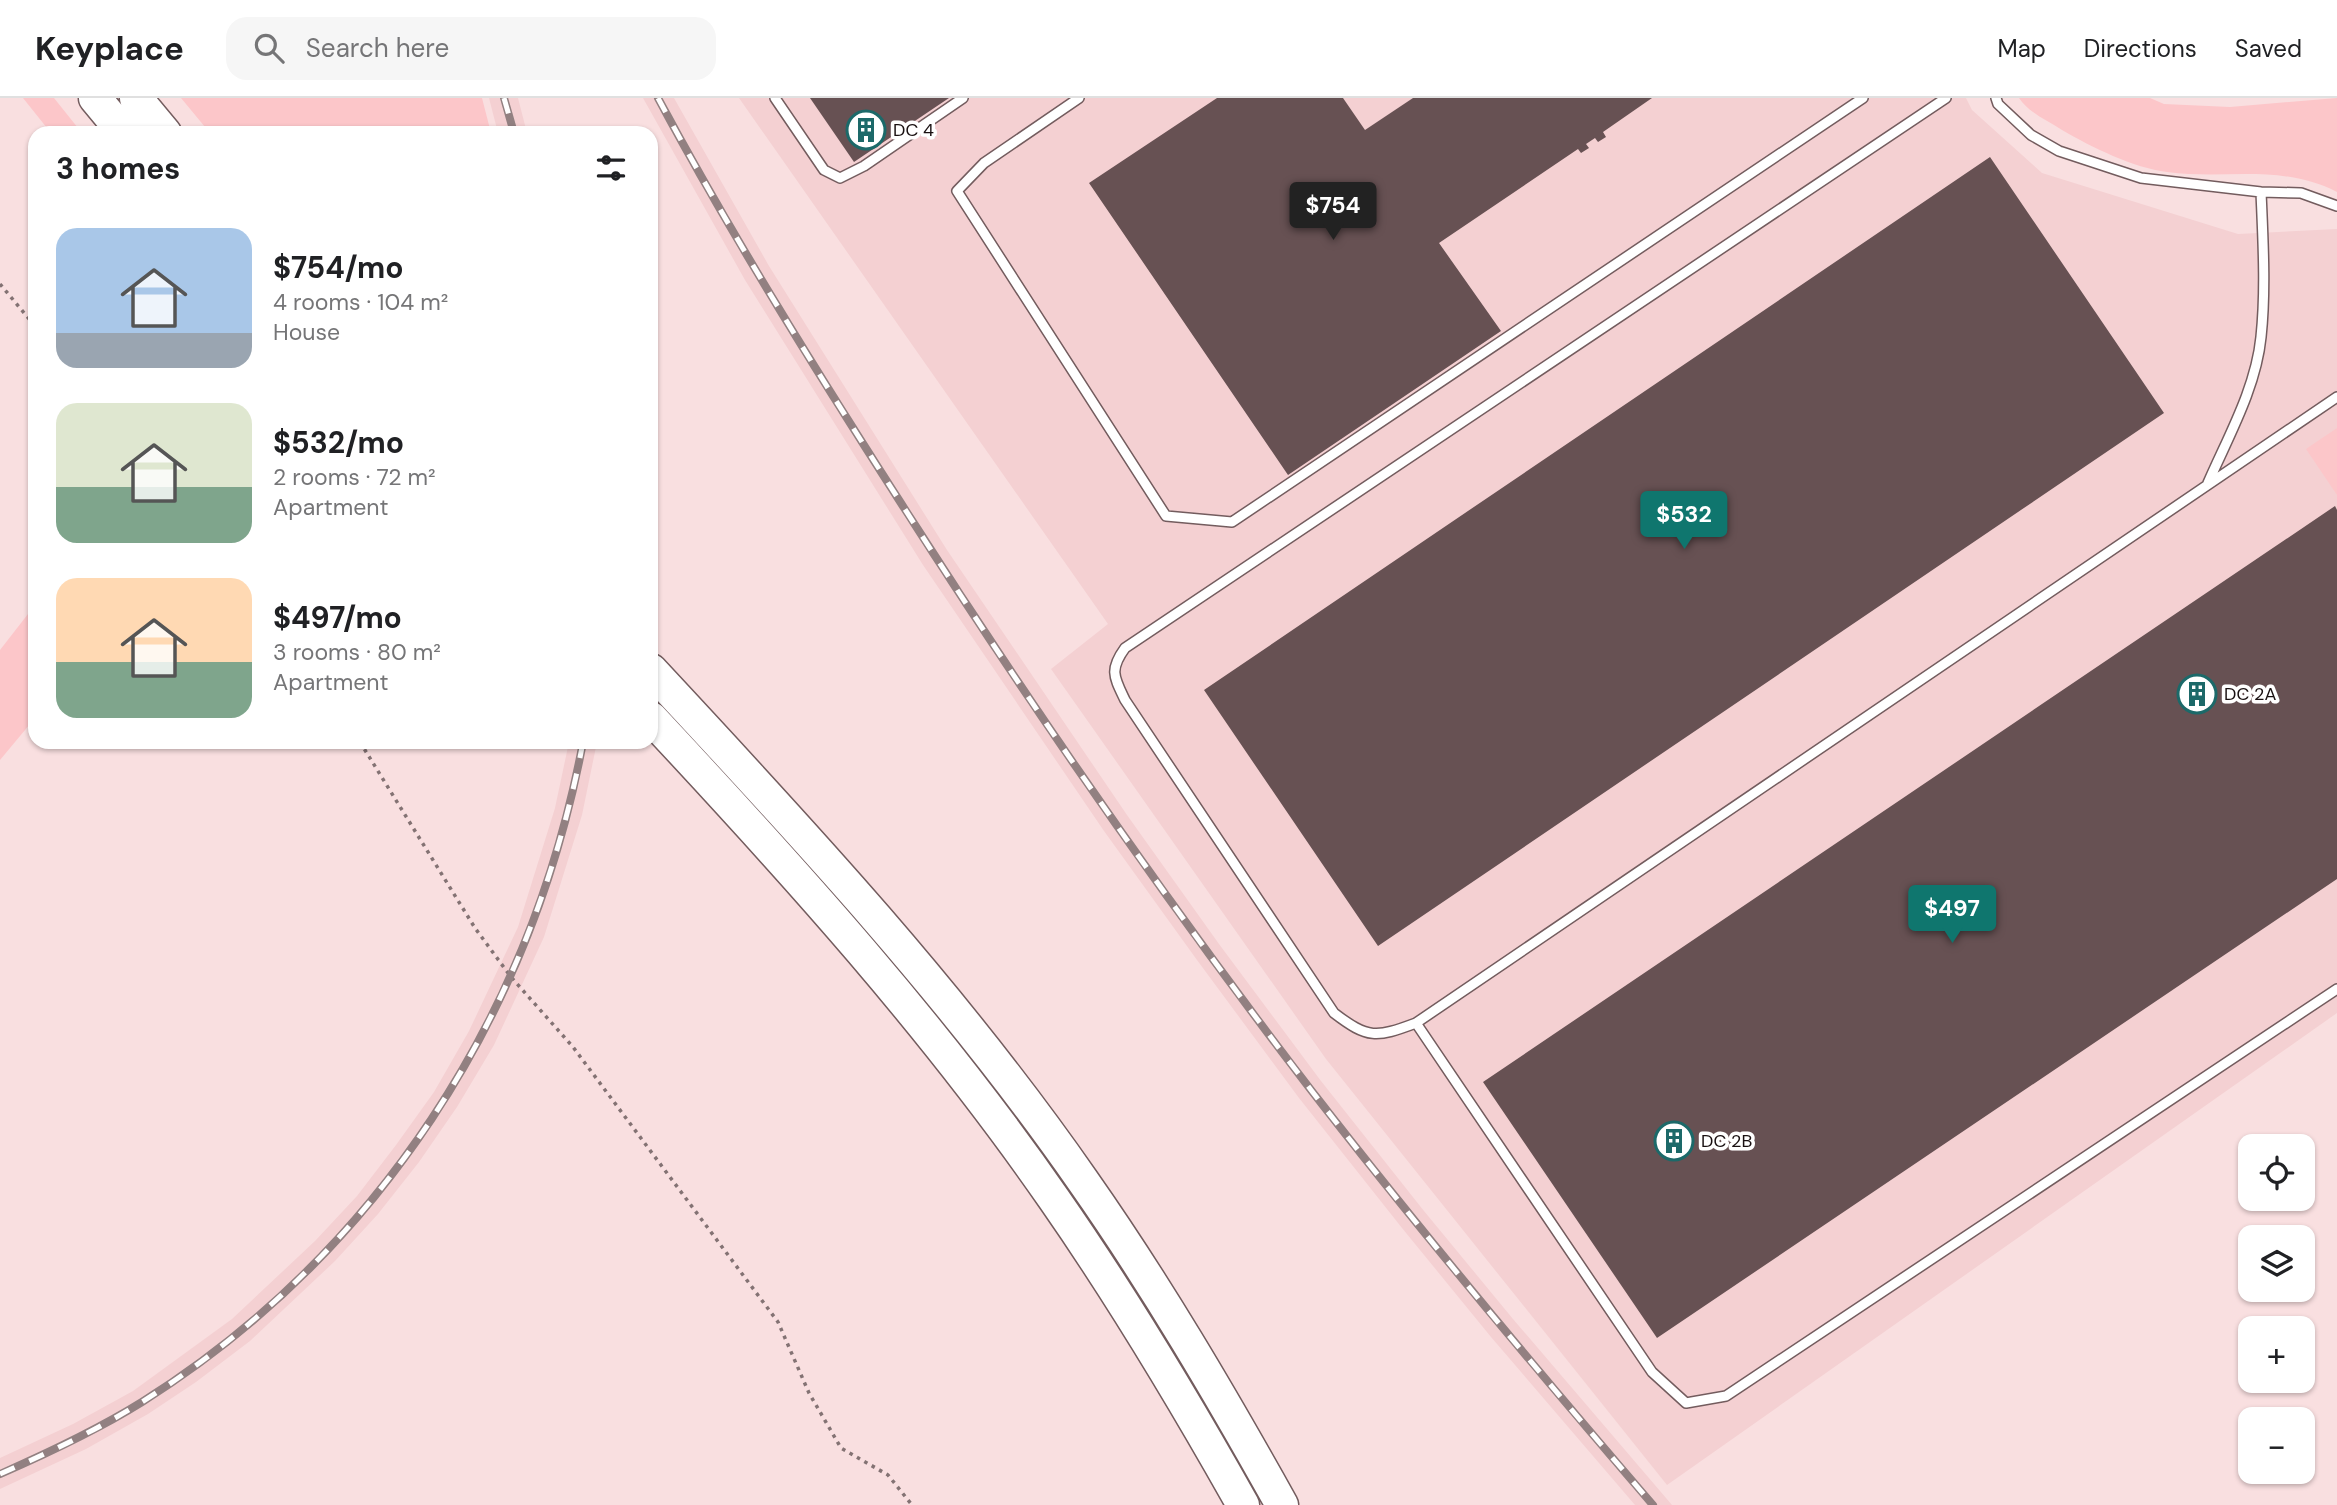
<!DOCTYPE html>
<meta charset="utf-8">
<style>
:root{--surface:#fff;--page:#f6f6f6;--text:#202124;--muted:#757577;--line:#e0e0e0;--accent:#0f766e}
body{margin:0;font-family:"DM Sans",sans-serif;background:var(--page);color:var(--text);height:100vh;display:flex;flex-direction:column;font-size:26px;white-space:nowrap}
*{box-sizing:border-box;margin:0}
p{font-size:23px;color:var(--muted)}
.icon{flex:none;width:38px;height:38px;fill:none;stroke:currentColor;stroke-width:2;stroke-linecap:round;stroke-linejoin:round}
.map{position:relative;flex:1;overflow:hidden}
.details{position:absolute;left:28px;top:28px;width:630px;height:623px;display:flex;flex-direction:column;background:var(--surface);border-radius:21px;box-shadow:0 2px 5px #0004}
.details>*{flex:none}
.buttons{position:absolute;left:2238px;top:1036px;display:grid;gap:14px}
.buttons a{display:grid;place-items:center;width:77px;height:77px;border-radius:14px;background:var(--surface);box-shadow:0 2px 5px #0004;font-size:35px}
.price{position:absolute;translate:-50% -60px;padding:0 16px;border-radius:7px;background:var(--accent);color:#fff;font-size:23px;line-height:46px;filter:drop-shadow(0 2px 4px #0008)}
.price::after{content:'';position:absolute;left:50%;top:42px;width:21px;height:16px;margin-left:-10px;background:inherit;clip-path:polygon(0 0,100% 0,50% 100%)}
.price.selected{background:#222;color:#fff}
ul{padding:0;list-style:none}
li{display:flex;align-items:center;gap:21px;height:175px;padding:0 28px}
li span{display:grid;place-items:center;flex:none;width:196px;height:140px;border-radius:21px;color:#555}
li>.icon{margin-inline-start:auto}
span .icon{width:84px;height:84px;fill:#fffc;stroke-width:1}
li b{font-size:30px}
h2{display:flex;justify-content:space-between;align-items:center;height:84px;padding:0 28px;font-size:30px}
header{display:flex;align-items:center;gap:42px;box-sizing:border-box;height:98px;padding:0 35px;background:var(--surface);border-bottom:2px solid var(--line)}
header strong{font-size:33px}
nav{display:flex;gap:38px;margin-inline-start:auto;font-size:24px}
.search{width:490px;height:63px;background:var(--page);display:flex;align-items:center;gap:18px;box-sizing:border-box;padding:0 24px;border-radius:21px;color:var(--muted);font-size:26px}
.map>svg:first-child{display:block}
.built{fill:#f4d0d2}
.green{fill:#fcc6c9}
.building{fill:#675153}
.lines{fill:none;stroke-linecap:round;stroke-linejoin:round}
.service-casing{stroke:#735c5e;stroke-width:12}
.motorway-casing{stroke:#735c5e;stroke-width:35}
.path{stroke:#837273;stroke-width:3.5;stroke-dasharray:3.5 5;stroke-linecap:butt}
.service{stroke:#fff;stroke-width:9}
.motorway{stroke:#fff;stroke-width:32}
.rail-casing{stroke:#928081;stroke-width:8}
.rail{stroke:#fff;stroke-width:5;stroke-dasharray:16;stroke-linecap:butt}
.labels{text-anchor:middle;dominant-baseline:central;stroke-width:7;stroke-linejoin:round;paint-order:stroke}
.poi-label{font-size:18px;fill:#191011;stroke:#fff;text-anchor:start}
</style>
<header>
<strong>Keyplace</strong>
<div class="search"><svg class="icon" aria-label="search" viewBox="0 0 24 24"><circle cx="10" cy="10" r="6"/><path d="M15 15l6 6"/></svg>Search here</div>
<nav><a>Map</a><a>Directions</a><a>Saved</a></nav>
</header>
<div class="map">
<svg width="2337" height="1407" viewBox="0 0 2337 1407">
<rect width="100%" height="100%" fill="#f9dfe0"/>
<path class="built" d="M489 0H518L527 35H498Z
M643 0H674L769 168 947 452 1127 717 1219 846 1321 983 1424 1113 1513 1221 1672 1407H1635L1491 1239 1402 1130 1299 1000 1197 862 1104 733 923 467 745 182Z
M739 0H1966L1972 12 2042 75 2238 136 2337 131V915L1667 1387 1326 961 1051 571 1108 526Z
M569 644H597L582 717 544 839 494 947 457 1009 419 1064 378 1116 335 1163 250 1243 196 1284 148 1316 86 1351 0 1391V1360L73 1326 133 1293 232 1221 315 1143 357 1098 396 1047 434 994 469 933 518 829 555 710Z"/>
<path class="green" d="M23 0H54L82 35H51Z
M181 0H482L491 35H210Z
M2019 0H2150L2164 6 2230 9 2337 0V94C2280 65 2226 82 2167 74 2134 70 2091 49 2062 32 2048 23 2028 14 2019 0Z
M2337 330V397L2306 351Z
M35 507V620L0 662V552Z"/>
<path class="building" d="M810 0H949L854 64Z
M1217 0H1343L1365 32 1413 0H1652L1603 34 1606 39 1598 44 1595 40 1586 46 1589 50 1581 55 1578 51 1439 145 1501 233 1288 377 1089 85Z
M1990 59 2164 315 1378 848 1204 592Z
M2335 408 2337 412V781L1657 1240 1483 984Z"/>
<g class="lines">
<defs>
<path id="service" d="M775 0 824 72 840 80 864 68 963 0
M1079 0 984 65 957 93 1166 418 1232 424 1863 0
M1946 0 1125 550C1109 572 1114 579 1125 602L1334 915C1368 941 1376 940 1416 925L2337 299
M1996 0 1998 6 2031 37 2059 53 2141 80 2261 94 2301 95 2337 108
M2208 385C2228 339 2256 290 2261 239 2266 192 2263 142 2261 94
M1416 925 1652 1274 1686 1305 1726 1298 2337 891"/>
<path id="motorway" d="M95 0 124 35
M136 0 165 35
M651 572C803 735 956 900 1083 1083 1156 1187 1220 1296 1282 1407
M651 620C794 773 935 929 1054 1101 1123 1200 1184 1302 1243 1407"/>
</defs>
<use href="#service" class="service-casing"/>
<use href="#motorway" class="motorway-casing"/>
<path class="path" d="M0 186 35 228
M360 644 475 830 511 879 573 949 778 1224 809 1295 841 1350 888 1377 912 1407"/>
<use href="#service" class="service"/>
<use href="#motorway" class="motorway"/>
<defs>
<path id="rail" d="M504 0 514 35
M658 0C732 138 815 271 899 402 1028 604 1165 802 1311 992 1421 1134 1536 1271 1653 1407
M0 1376C48 1355 97 1332 142 1304 378 1155 532 917 583 644"/>
</defs>
<use href="#rail" class="rail-casing"/>
<use href="#rail" class="rail"/>
</g>
<defs>
<symbol id="building-ring" viewBox="-11 -11 22 22"><circle r="9.5" fill="#fff" stroke="#1c6969" stroke-width="1.5"/><path d="M-4-6H4V6H1V3H-1V6H-4ZM-2.5-4.3h1.7v1.8h-1.7ZM.8-4.3h1.7v1.8H.8ZM-2.5-1h1.7V.8h-1.7ZM.8-1h1.7V.8H.8Z" fill="#1c6969"/></symbol>
</defs>
<g fill-rule="evenodd">
<use href="#building-ring" x="844" y="10" width="44" height="44"/>
<use href="#building-ring" x="2175" y="574" width="44" height="44"/>
<use href="#building-ring" x="1652" y="1021" width="44" height="44"/>
</g>
<g class="labels">
<g class="poi-label">
<text x="893" y="32">DC 4</text>
<text x="2224" y="596">DC 2A</text>
<text x="1701" y="1043">DC 2B</text>
</g>
</g>
</svg>
<div class="buttons">
<a><svg class="icon" aria-label="locate" viewBox="0 0 24 24"><circle cx="12" cy="12" r="6"/><path d="M12 2v4M12 18v4M2 12h4M18 12h4"/></svg></a>
<a><svg class="icon" aria-label="layers" viewBox="0 0 24 24"><path d="M12 4l9 5-9 5-9-5zM3 14l9 5 9-5"/></svg></a>
<a>+</a>
<a>−</a>
</div>
<b class="price selected" style="left:1333px;top:144px">$754</b>
<b class="price" style="left:1684px;top:453px">$532</b>
<b class="price" style="left:1952px;top:847px">$497</b>
<section class="details">
<h2>3 homes<svg class="icon" aria-label="filters" viewBox="0 0 24 24"><path d="M4 7h16M4 17h16"/><circle cx="9" cy="7" r="2"/><circle cx="15" cy="17" r="2"/></svg></h2>
<ul>
<li><span style="background:linear-gradient(#a9c7e8 75%,#9aa5b1 0)"><svg class="icon" aria-label="home" viewBox="0 0 24 24"><path d="M3 11l9-7 9 7M6 9v11h12V9"/></svg></span><div><b>$754/mo</b><p>4 rooms · 104 m²</p><p>House</p></div></li>
<li><span style="background:linear-gradient(#dfe7d0 60%,#7fa58c 0)"><svg class="icon" aria-label="home" viewBox="0 0 24 24"><path d="M3 11l9-7 9 7M6 9v11h12V9"/></svg></span><div><b>$532/mo</b><p>2 rooms · 72 m²</p><p>Apartment</p></div></li>
<li><span style="background:linear-gradient(#ffd9b3 60%,#7fa58c 0)"><svg class="icon" aria-label="home" viewBox="0 0 24 24"><path d="M3 11l9-7 9 7M6 9v11h12V9"/></svg></span><div><b>$497/mo</b><p>3 rooms · 80 m²</p><p>Apartment</p></div></li>
</ul>
</section>
</div>
